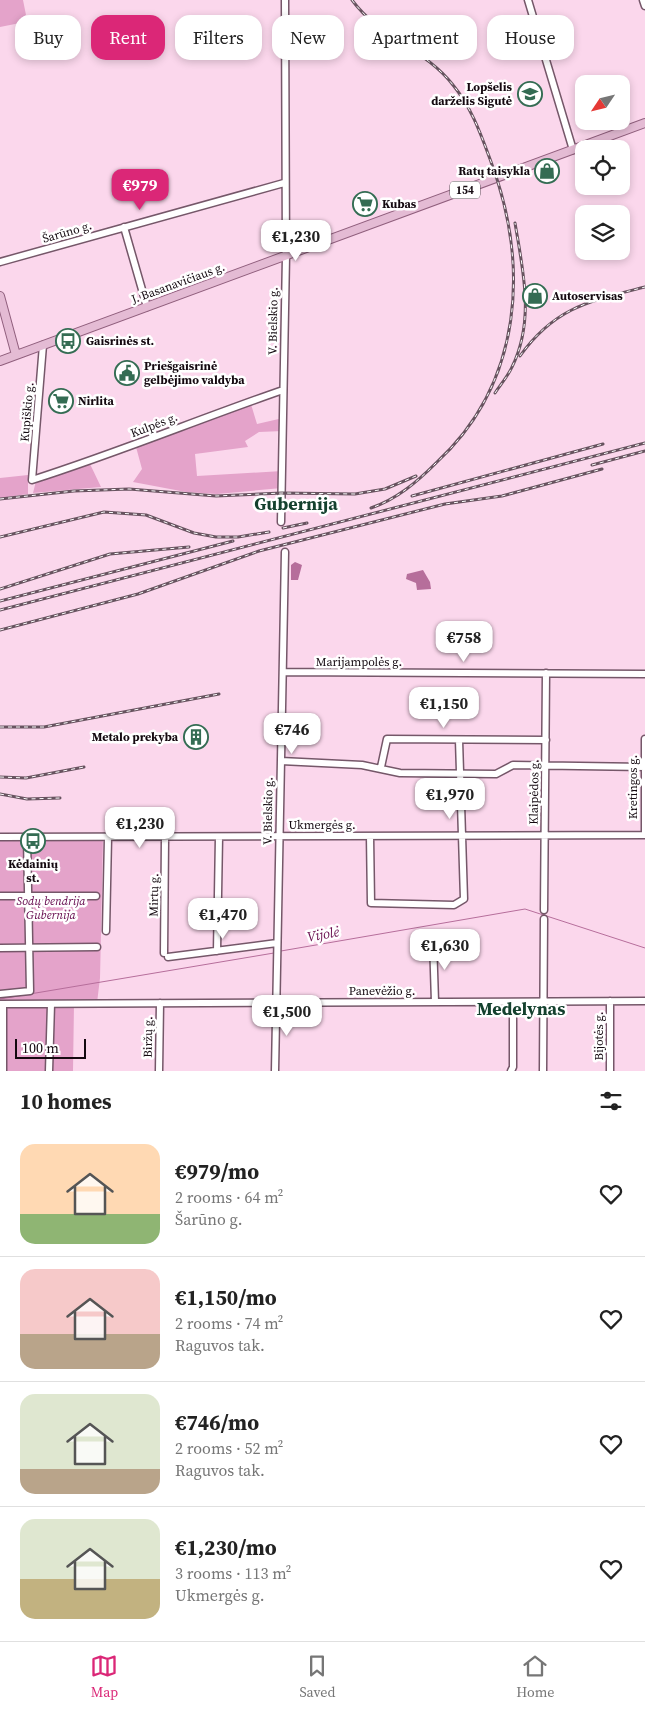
<!DOCTYPE html>
<meta charset="utf-8">
<style>
:root{--surface:#fff;--page:#f2f2f2;--text:#222;--muted:#767676;--line:#e0e0e0;--accent:#db2777}
body{margin:0;font-family:"Source Serif 4",serif;background:var(--page);color:var(--text);height:100vh;display:flex;flex-direction:column;font-size:19px;white-space:nowrap}
*{box-sizing:border-box;margin:0}
p{font-size:16px;color:var(--muted)}
.icon{flex:none;width:28px;height:28px;fill:none;stroke:currentColor;stroke-width:2;stroke-linecap:round;stroke-linejoin:round}
.map{position:relative;height:1071px;overflow:hidden}
.panel{display:flex;flex-direction:column;background:var(--surface);flex:1}
.panel>*{flex:none}
.top-card{position:absolute;left:15px;top:15px;width:615px;height:45px;display:flex;gap:10px}
.needle{width:32px;rotate:235deg}
.tools{position:absolute;left:575px;top:75px;display:grid;gap:10px}
.tools a{display:grid;place-items:center;width:55px;height:55px;border-radius:10px;background:var(--surface);box-shadow:0 2px 8px #0003;font-size:25px}
.scale{position:absolute;left:15px;bottom:12px;width:71px;box-sizing:border-box;padding-left:5px;border:2px solid #140910;border-top:0;font-size:14px;line-height:18px;white-space:nowrap;color:#140910;-webkit-text-stroke:4px #fff;paint-order:stroke}
.price{position:absolute;translate:-50% -42px;padding:0 11px;border-radius:10px;background:#fff;color:#222;font-size:16px;line-height:32px;filter:drop-shadow(0 1px 2px #0008)}
.price::after{content:'';position:absolute;left:50%;top:30px;width:15px;height:11px;margin-left:-8px;background:inherit;clip-path:polygon(0 0,100% 0,50% 100%)}
.price.selected{background:var(--accent);color:#fff}
ul{padding:0;list-style:none}
li{display:flex;align-items:center;gap:15px;height:125px;padding:0 20px}
li+li{border-top:1px solid var(--line)}
li span{display:grid;place-items:center;flex:none;width:140px;height:100px;border-radius:15px;color:#555}
li>.icon{margin-inline-start:auto}
span .icon{width:60px;height:60px;fill:#fffc;stroke-width:1}
li b{font-size:21px}
h2{display:flex;justify-content:space-between;align-items:center;height:60px;padding:0 20px;font-size:21px}
.pill{padding:0 18px;border-radius:15px;background:var(--surface);box-shadow:0 2px 8px #0003;font-size:18px;line-height:45px}
.pill.selected{background:var(--accent);color:#fff}
.menu{display:flex;justify-content:space-around;align-items:center;height:70px;border-top:1px solid var(--line);background:var(--surface);font-size:14px;color:var(--muted)}
.menu a{display:grid;justify-items:center;gap:2px}
.menu .selected{color:var(--accent)}
.map>svg:first-child{display:block}
.green{fill:#e4a3ca}
.water{fill:#b66e9b}
.lines{fill:none;stroke-linecap:round;stroke-linejoin:round}
.stream{stroke:#b66e9b;stroke-width:1}
.minor-casing{stroke:#755769;stroke-width:9}
.major-casing{stroke:#905f7d;stroke-width:10}
.minor{stroke:#fff;stroke-width:6}
.major{stroke:#e4bbd4;stroke-width:8}
.rail-casing{stroke:#67535f;stroke-width:3}
.rail{stroke:#fff;stroke-width:1;stroke-dasharray:4;stroke-linecap:butt}
.labels{text-anchor:middle;dominant-baseline:central;stroke-width:5;stroke-linejoin:round;paint-order:stroke}
.shield{fill:#fff;stroke:#5a5358;stroke-width:1}
.shield-label{font-size:11px;font-weight:bold;fill:#140910}
.poi-label{font-size:12px;font-weight:bold;fill:#140910;stroke:#fff;text-anchor:start}
.street-label{font-size:12px;fill:#140910;stroke:#fff}
.park-label{font-size:12px;font-style:italic;fill:#62054a;stroke:#fff}
.water-label{font-size:14px;font-style:italic;fill:#6a1050;stroke:#fff}
.district-label{font-size:18px;font-weight:bold;fill:#14412e;stroke:#fff}
</style>
<div class="map">
<svg width="645" height="1071" viewBox="0 0 645 1071">
<rect width="100%" height="100%" fill="#fbd7ec"/>
<path class="green" d="M0 0H23L26 15 23 17 25 22 0 27Z
M250 401 257 424 283 418V431L259 432 245 441 248 447 195 454 197 476 282 471V488L217 494 186 492 133 482 142 469 136 447Z
M90 464 101 487 33 493 36 481Z
M28 475V494L0 498V478Z
M0 837 103 838 100 978 97 1003 74 1004 73 1071H0Z"/>
<path class="water" d="M295 562 302 565 298 580H291V565Z
M423 570 430 582 431 589 417 590 416 583 406 579 407 574Z"/>
<g class="lines">
<path class="stream" d="M281 951 525 909 645 948
M0 999 274 953"/>
<defs>
<path id="minor" d="M528 0 573 150
M643 0 645 6
M124 227 147 307
M0 262 284 183
M43 345 32 480C117 453 199 419 283 390
M281 522 286 256 285 0
M283 672 645 674
M281 761 362 765 400 773 496 774 513 765 645 767
M381 767 387 739 546 740
M645 835V739
M370 836 371 903 454 905 464 899 459 740
M0 837 645 835
M0 896H96
M544 910 546 673
M106 931 108 838
M433 940 435 1002
M0 948 97 947
M217 951 219 837
M164 953 165 838
M168 957 277 943
M0 994 30 991 27 838
M0 1004 645 1001
M3 1004V1071
M49 1071 51 1004
M159 1071 160 1003
M275 1071 285 552
M511 1071 513 1067V1002
M543 1071 544 919
M610 1071V1001"/>
<path id="major" d="M0 296 16 355
M0 361 645 123"/>
</defs>
<use href="#minor" class="minor-casing"/>
<use href="#major" class="major-casing"/>
<use href="#minor" class="minor"/>
<use href="#major" class="major"/>
<defs>
<path id="rail" d="M352 0C379 37 425 49 453 85 471 107 480 132 490 159 530 265 523 383 436 463 417 482 397 499 371 508
M520 356C555 307 590 301 645 287
M495 393C501 384 508 376 512 367 535 320 523 271 515 223
M592 465 645 451
M412 496 603 444
M0 499 74 491 129 489 216 496 282 493 355 494 385 489 416 476
M283 528 307 523
M0 537 104 512 146 515 194 533 216 537H238L269 532
M0 589 110 554 189 547
M0 601 233 541
M0 610 645 443
M0 630 138 594 259 551 445 504 502 496 602 469
M0 727H44L219 694
M0 777 26 778 84 767
M0 794 27 799 60 798"/>
</defs>
<use href="#rail" class="rail-casing"/>
<use href="#rail" class="rail"/>
</g>
<defs>
<symbol id="school-ring" viewBox="-11 -11 22 22"><circle r="9.5" fill="#fff" stroke="#346c53" stroke-width="1.5"/><path d="M0-5L7-2L0 1L-7-2ZM-4 1L0 2.5L4 1V4Q0 6-4 4Z" fill="#346c53"/></symbol>
<symbol id="shop-ring" viewBox="-11 -11 22 22"><circle r="9.5" fill="#fff" stroke="#346c53" stroke-width="1.5"/><path d="M-5-2.5h2.3a2.7 3.5 0 0 1 5.4 0H5L5.5 6h-11ZM-1.5-2.5h3a1.5 2.3 0 0 0-3 0Z" fill="#346c53"/></symbol>
<symbol id="supermarket-ring" viewBox="-11 -11 22 22"><circle r="9.5" fill="#fff" stroke="#346c53" stroke-width="1.5"/><path d="M-6-5.5h2.5l.6 2H6L4.5 2H-2.5L-4.4-4H-6ZM-1.5 3.2a1.3 1.3 0 1 0 .1 0ZM3 3.2a1.3 1.3 0 1 0 .1 0Z" fill="#346c53"/></symbol>
<symbol id="bus-ring" viewBox="-11 -11 22 22"><circle r="9.5" fill="#fff" stroke="#346c53" stroke-width="1.5"/><path d="M-5-6H5V4H4V6H2V4H-2V6H-4V4H-5ZM-3.5-4V0h7V-4ZM-3.5 1.2v1.5H-2V1.2ZM2 1.2v1.5H3.5V1.2Z" fill="#346c53"/></symbol>
<symbol id="civic-ring" viewBox="-11 -11 22 22"><circle r="9.5" fill="#fff" stroke="#346c53" stroke-width="1.5"/><path d="M-.6-6.5H3V-4.5H.6V-3L4-1V1h2V6H-6V1h2V-1L-.6-3ZM-1.2 2.5V6h2.4V2.5Z" fill="#346c53"/></symbol>
<symbol id="building-ring" viewBox="-11 -11 22 22"><circle r="9.5" fill="#fff" stroke="#346c53" stroke-width="1.5"/><path d="M-4-6H4V6H1V3H-1V6H-4ZM-2.5-4.3h1.7v1.8h-1.7ZM.8-4.3h1.7v1.8H.8ZM-2.5-1h1.7V.8h-1.7ZM.8-1h1.7V.8H.8Z" fill="#346c53"/></symbol>
</defs>
<g fill-rule="evenodd">
<use href="#school-ring" x="516" y="80" width="28" height="28"/>
<use href="#shop-ring" x="533" y="157" width="28" height="28"/>
<use href="#supermarket-ring" x="351" y="190" width="28" height="28"/>
<use href="#shop-ring" x="521" y="282" width="28" height="28"/>
<use href="#bus-ring" x="54" y="327" width="28" height="28"/>
<use href="#civic-ring" x="113" y="359" width="28" height="28"/>
<use href="#supermarket-ring" x="47" y="387" width="28" height="28"/>
<use href="#building-ring" x="182" y="723" width="28" height="28"/>
<use href="#bus-ring" x="19" y="827" width="28" height="28"/>
</g>
<g class="labels">
<rect class="shield" x="450" y="181.5" width="30" height="17" rx="4"/>
<g class="shield-label">
<text x="465" y="190">154</text>
</g>
<g class="poi-label">
<text x="512" y="87" text-anchor="end">Lopšelis<tspan x="512" dy="14">darželis Sigutė</tspan></text>
<text x="530" y="171" text-anchor="end">Ratų taisykla</text>
<text x="382" y="204">Kubas</text>
<text x="552" y="296">Autoservisas</text>
<text x="86" y="341">Gaisrinės st.</text>
<text x="144" y="366">Priešgaisrinė<tspan x="144" dy="14">gelbėjimo valdyba</tspan></text>
<text x="78" y="401">Nirlita</text>
<text x="178" y="737" text-anchor="end">Metalo prekyba</text>
<text x="33" y="864" text-anchor="middle">Kėdainių<tspan x="33" dy="14">st.</tspan></text>
</g>
<g class="street-label">
<text transform="translate(67 232) rotate(-16)">Šarūno g.</text>
<text transform="translate(178 283) rotate(-20)">J. Basanavičiaus g.</text>
<text transform="translate(273 321) rotate(-89)">V. Bielskio g.</text>
<text transform="translate(27 412) rotate(-85)">Kupiškio g.</text>
<text transform="translate(154 425) rotate(-21)">Kulpės g.</text>
<text x="359" y="662">Marijampolės g.</text>
<text transform="translate(633 787) rotate(-90)">Kretingos g.</text>
<text transform="translate(534 792) rotate(-89)">Klaipėdos g.</text>
<text transform="translate(268 811) rotate(-89)">V. Bielskio g.</text>
<text x="322" y="825">Ukmergės g.</text>
<text transform="translate(154 895) rotate(-89)">Mirtų g.</text>
<text x="382" y="991">Panevėžio g.</text>
<text transform="translate(599 1036) rotate(-90)">Bijotės g.</text>
<text transform="translate(148 1037) rotate(-89)">Biržų g.</text>
</g>
<g class="park-label">
<text x="51" y="901">Sodų bendrija<tspan x="51" dy="14">Gubernija</tspan></text>
</g>
<g class="water-label">
<text transform="translate(323 934) rotate(-10)">Vijolė</text>
</g>
<g class="district-label">
<text x="296" y="503">Gubernija</text>
<text x="521" y="1008">Medelynas</text>
</g>
</g>
</svg>
<div class="tools">
<a><svg class="needle" viewBox="-14 -14 28 28"><path d="M0-13l5 13h-10z" fill="#e53935"/><path d="M0 13l5-13h-10z" fill="#767676"/></svg></a>
<a><svg class="icon" aria-label="locate" viewBox="0 0 24 24"><circle cx="12" cy="12" r="6"/><path d="M12 2v4M12 18v4M2 12h4M18 12h4"/></svg></a>
<a><svg class="icon" aria-label="layers" viewBox="0 0 24 24"><path d="M12 4l9 5-9 5-9-5zM3 14l9 5 9-5"/></svg></a>
</div>
<div class="scale">100 m</div>
<b class="price selected" style="left:140px;top:211px">€979</b>
<b class="price" style="left:296px;top:262px">€1,230</b>
<b class="price" style="left:464px;top:663px">€758</b>
<b class="price" style="left:444px;top:729px">€1,150</b>
<b class="price" style="left:292px;top:755px">€746</b>
<b class="price" style="left:450px;top:820px">€1,970</b>
<b class="price" style="left:140px;top:849px">€1,230</b>
<b class="price" style="left:223px;top:940px">€1,470</b>
<b class="price" style="left:445px;top:971px">€1,630</b>
<b class="price" style="left:287px;top:1037px">€1,500</b>
<div class="top-card">
<a class="pill">Buy</a>
<a class="pill selected">Rent</a>
<a class="pill">Filters</a>
<a class="pill">New</a>
<a class="pill">Apartment</a>
<a class="pill">House</a>
</div>
</div>
<section class="panel">
<h2>10 homes<svg class="icon" aria-label="filters" viewBox="0 0 24 24"><path d="M4 7h16M4 17h16"/><circle cx="9" cy="7" r="2"/><circle cx="15" cy="17" r="2"/></svg></h2>
<ul>
<li><span style="background:linear-gradient(#ffd9b3 70%,#8fb573 0)"><svg class="icon" aria-label="home" viewBox="0 0 24 24"><path d="M3 11l9-7 9 7M6 9v11h12V9"/></svg></span><div><b>€979/mo</b><p>2 rooms · 64 m²</p><p>Šarūno g.</p></div><svg class="icon" aria-label="heart" viewBox="0 0 24 24"><path d="M12 20l-8-8c-3-5 5-10 8-4 3-6 11-1 8 4z"/></svg></li>
<li><span style="background:linear-gradient(#f6c9c9 65%,#b9a48a 0)"><svg class="icon" aria-label="home" viewBox="0 0 24 24"><path d="M3 11l9-7 9 7M6 9v11h12V9"/></svg></span><div><b>€1,150/mo</b><p>2 rooms · 74 m²</p><p>Raguvos tak.</p></div><svg class="icon" aria-label="heart" viewBox="0 0 24 24"><path d="M12 20l-8-8c-3-5 5-10 8-4 3-6 11-1 8 4z"/></svg></li>
<li><span style="background:linear-gradient(#dfe7d0 75%,#b9a48a 0)"><svg class="icon" aria-label="home" viewBox="0 0 24 24"><path d="M3 11l9-7 9 7M6 9v11h12V9"/></svg></span><div><b>€746/mo</b><p>2 rooms · 52 m²</p><p>Raguvos tak.</p></div><svg class="icon" aria-label="heart" viewBox="0 0 24 24"><path d="M12 20l-8-8c-3-5 5-10 8-4 3-6 11-1 8 4z"/></svg></li>
<li><span style="background:linear-gradient(#dfe7d0 60%,#c2b280 0)"><svg class="icon" aria-label="home" viewBox="0 0 24 24"><path d="M3 11l9-7 9 7M6 9v11h12V9"/></svg></span><div><b>€1,230/mo</b><p>3 rooms · 113 m²</p><p>Ukmergės g.</p></div><svg class="icon" aria-label="heart" viewBox="0 0 24 24"><path d="M12 20l-8-8c-3-5 5-10 8-4 3-6 11-1 8 4z"/></svg></li>
</ul>
</section>
<nav class="menu">
<a class="selected"><svg class="icon" aria-label="map" viewBox="0 0 24 24"><path d="M3 6l6-2 6 2 6-2v14l-6 2-6-2-6 2zM9 4v14M15 6v14"/></svg>Map</a>
<a><svg class="icon" aria-label="saved" viewBox="0 0 24 24"><path d="M7 4h10v16l-5-4-5 4z"/></svg>Saved</a>
<a><svg class="icon" aria-label="home" viewBox="0 0 24 24"><path d="M3 11l9-7 9 7M6 9v11h12V9"/></svg>Home</a>
</nav>
